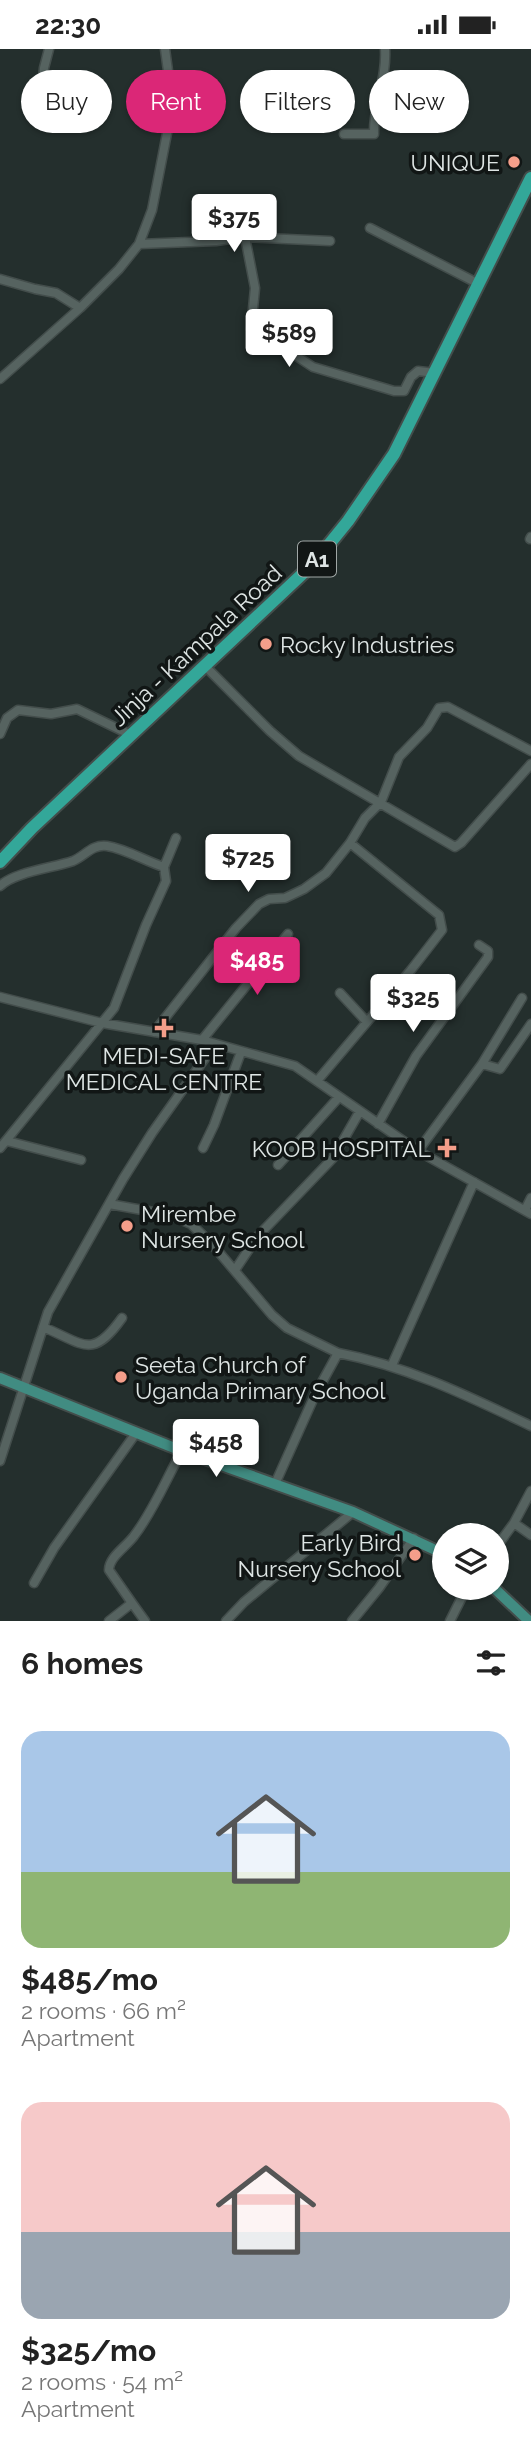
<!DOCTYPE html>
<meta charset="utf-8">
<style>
:root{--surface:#fff;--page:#f6f6f6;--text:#222;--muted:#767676;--accent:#db2777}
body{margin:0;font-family:Raleway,sans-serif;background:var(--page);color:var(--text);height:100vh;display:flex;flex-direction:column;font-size:26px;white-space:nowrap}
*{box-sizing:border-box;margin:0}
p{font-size:23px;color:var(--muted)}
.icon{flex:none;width:38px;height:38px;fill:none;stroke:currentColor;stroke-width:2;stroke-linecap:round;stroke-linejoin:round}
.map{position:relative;height:1572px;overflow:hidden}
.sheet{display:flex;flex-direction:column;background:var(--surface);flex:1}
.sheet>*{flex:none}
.banner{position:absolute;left:21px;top:21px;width:490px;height:63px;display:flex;gap:14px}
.tools{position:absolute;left:432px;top:1474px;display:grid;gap:14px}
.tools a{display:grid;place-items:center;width:77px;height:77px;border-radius:50%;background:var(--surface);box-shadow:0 2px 5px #0004;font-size:35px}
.price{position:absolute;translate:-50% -60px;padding:0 16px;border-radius:7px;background:#fff;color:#222;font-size:23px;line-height:46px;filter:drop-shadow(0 2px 4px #0008)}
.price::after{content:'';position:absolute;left:50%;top:42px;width:21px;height:16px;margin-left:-10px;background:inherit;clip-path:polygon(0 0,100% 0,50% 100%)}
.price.current{background:var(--accent);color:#fff}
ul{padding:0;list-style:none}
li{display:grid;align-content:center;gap:14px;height:371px;padding:0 21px}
li span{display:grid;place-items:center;height:217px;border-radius:21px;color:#555}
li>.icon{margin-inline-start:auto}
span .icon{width:126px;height:126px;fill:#fffc;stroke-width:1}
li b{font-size:30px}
h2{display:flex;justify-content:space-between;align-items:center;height:84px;padding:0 21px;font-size:30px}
.tag{padding:0 24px;border-radius:32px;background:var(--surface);box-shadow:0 2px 5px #0004;font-size:24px;line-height:63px}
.tag.current{background:var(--accent);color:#fff}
.status{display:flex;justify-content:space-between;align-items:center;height:49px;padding:0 35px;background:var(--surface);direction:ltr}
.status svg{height:19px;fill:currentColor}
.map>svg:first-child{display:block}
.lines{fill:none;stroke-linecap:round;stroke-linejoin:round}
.minor-casing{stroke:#434d4b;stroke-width:11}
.major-casing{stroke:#434d4b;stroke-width:14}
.highway-casing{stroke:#434d4b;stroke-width:16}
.minor{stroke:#566360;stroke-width:8}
.major{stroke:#418c82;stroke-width:10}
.highway{stroke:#33a799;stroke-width:12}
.poi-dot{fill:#f49e8a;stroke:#111615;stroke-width:2.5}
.labels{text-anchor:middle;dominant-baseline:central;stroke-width:7;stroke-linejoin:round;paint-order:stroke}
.shield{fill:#111615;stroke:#a0a7a6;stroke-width:2}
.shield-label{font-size:21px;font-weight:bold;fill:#dee5e4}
.poi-label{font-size:23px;fill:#dee5e4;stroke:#111615;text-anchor:end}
.street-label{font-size:23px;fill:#dee5e4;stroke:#111615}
</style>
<div class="status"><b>22:30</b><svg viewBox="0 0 49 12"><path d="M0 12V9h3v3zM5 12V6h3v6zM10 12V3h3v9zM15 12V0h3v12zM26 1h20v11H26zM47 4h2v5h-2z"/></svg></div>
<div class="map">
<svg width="531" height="1572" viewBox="0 0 531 1572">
<rect width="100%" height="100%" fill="#242f2d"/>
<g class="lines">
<defs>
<path id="minor" d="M38 71 44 19 49 0
M344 85H374C373 56 387 30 385 0
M370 179 479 235
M245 188 255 239 251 280 253 285 272 291 313 318 394 342H404L411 328 418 322 435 324
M139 195 216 192 245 188 330 192
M0 230 35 240 56 244 80 259
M0 330 80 259 119 220 139 195 152 161 170 69 172 51 165 0
M530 490 531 488
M205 617 270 682 299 707 455 798 461 794 531 715
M0 685 7 669 18 661 51 665 77 660 131 686
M0 837C14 823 53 819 73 812 85 807 92 795 107 797 126 800 145 812 164 818
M340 944 367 973
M0 948 102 974 202 991 295 1017 418 1102 531 1165
M154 983 236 879 259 855 269 850 285 849 304 840 326 824 350 794 365 769 381 753 399 708 427 679 439 659 448 658 531 702
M202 991 288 885
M482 1015 500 1020 531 975
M317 1032 411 921 442 881 439 866 350 794
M378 1075 416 1007 488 908V902L479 896
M7 1092 81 1111
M0 1099 114 959 146 876 166 832 164 818 176 789
M203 1099 214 1076 241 1003
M418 1102 482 1015 522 949
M278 1116 339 1048
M109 1155 170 1166 191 1175 212 1195 272 1266 287 1279 338 1304
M525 1161 531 1149
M235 1221 257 1188 333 1109 360 1062
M43 1278C84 1295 92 1311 122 1269
M392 1316 474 1133
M0 1412 48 1263 123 1130 152 1084 215 995
M275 1435 315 1346 338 1304C407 1317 468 1347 531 1377
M514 1474 531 1486
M497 1497 514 1474 531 1442
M34 1534 54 1499 136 1384
M132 1554 145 1572
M109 1572 132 1554 109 1521C109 1508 126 1498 134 1487 154 1461 166 1430 182 1402
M226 1572 244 1553 353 1463
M352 1572 379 1539 414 1489
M450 1572 467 1538"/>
<path id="major" d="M0 1329 182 1402 353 1463 444 1505
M493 1538 529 1572"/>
<path id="highway" d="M0 813 32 779 314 514 348 472 394 405 531 129"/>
</defs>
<use href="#minor" class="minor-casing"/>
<use href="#major" class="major-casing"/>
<use href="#highway" class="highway-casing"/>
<use href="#minor" class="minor"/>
<use href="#major" class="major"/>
<use href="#highway" class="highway"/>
</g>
<g class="poi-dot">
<circle cx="514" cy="113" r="7"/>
<circle cx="266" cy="595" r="7"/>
<path d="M160.5 968.5h7v7h7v7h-7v7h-7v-7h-7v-7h7z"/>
<path d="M443.5 1088.5h7v7h7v7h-7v7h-7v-7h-7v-7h7z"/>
<circle cx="127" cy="1177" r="7"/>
<circle cx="121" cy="1328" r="7"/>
<circle cx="415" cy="1506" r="7"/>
</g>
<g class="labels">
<rect class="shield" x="298" y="492.5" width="38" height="35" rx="5"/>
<g class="shield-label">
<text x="317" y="510">A1</text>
</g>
<g class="poi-label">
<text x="500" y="113">UNIQUE</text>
<text x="280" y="595" text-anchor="start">Rocky Industries</text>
<text x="164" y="1006" text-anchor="middle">MEDI-SAFE<tspan x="164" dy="26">MEDICAL CENTRE</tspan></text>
<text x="431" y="1099">KOOB HOSPITAL</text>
<text x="141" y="1164" text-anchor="start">Mirembe<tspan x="141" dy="26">Nursery School</tspan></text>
<text x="135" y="1315" text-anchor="start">Seeta Church of<tspan x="135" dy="26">Uganda Primary School</tspan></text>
<text x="401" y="1493">Early Bird<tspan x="401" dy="26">Nursery School</tspan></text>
</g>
<g class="street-label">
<text transform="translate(196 596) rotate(-43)">Jinja - Kampala Road</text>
</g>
</g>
</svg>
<div class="tools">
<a><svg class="icon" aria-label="layers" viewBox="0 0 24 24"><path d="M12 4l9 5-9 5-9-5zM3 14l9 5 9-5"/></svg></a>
</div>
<b class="price" style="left:234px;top:205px">$375</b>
<b class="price" style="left:289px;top:320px">$589</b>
<b class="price" style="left:248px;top:845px">$725</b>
<b class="price current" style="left:257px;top:948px">$485</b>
<b class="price" style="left:413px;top:985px">$325</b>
<b class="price" style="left:216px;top:1430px">$458</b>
<div class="banner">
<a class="tag">Buy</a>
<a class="tag current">Rent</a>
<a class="tag">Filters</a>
<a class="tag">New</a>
</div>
</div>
<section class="sheet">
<h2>6 homes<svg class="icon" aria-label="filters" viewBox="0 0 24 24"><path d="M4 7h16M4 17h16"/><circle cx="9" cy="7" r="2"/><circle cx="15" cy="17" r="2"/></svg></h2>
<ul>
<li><span style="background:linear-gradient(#a9c7e8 65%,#8fb573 0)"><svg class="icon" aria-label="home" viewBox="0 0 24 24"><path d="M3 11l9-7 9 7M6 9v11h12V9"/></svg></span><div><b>$485/mo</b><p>2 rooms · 66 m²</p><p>Apartment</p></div></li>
<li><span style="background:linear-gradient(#f6c9c9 60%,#9aa5b1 0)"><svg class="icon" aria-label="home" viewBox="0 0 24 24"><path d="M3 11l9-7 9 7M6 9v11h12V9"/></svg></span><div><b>$325/mo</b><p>2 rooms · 54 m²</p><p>Apartment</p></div></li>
</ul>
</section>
